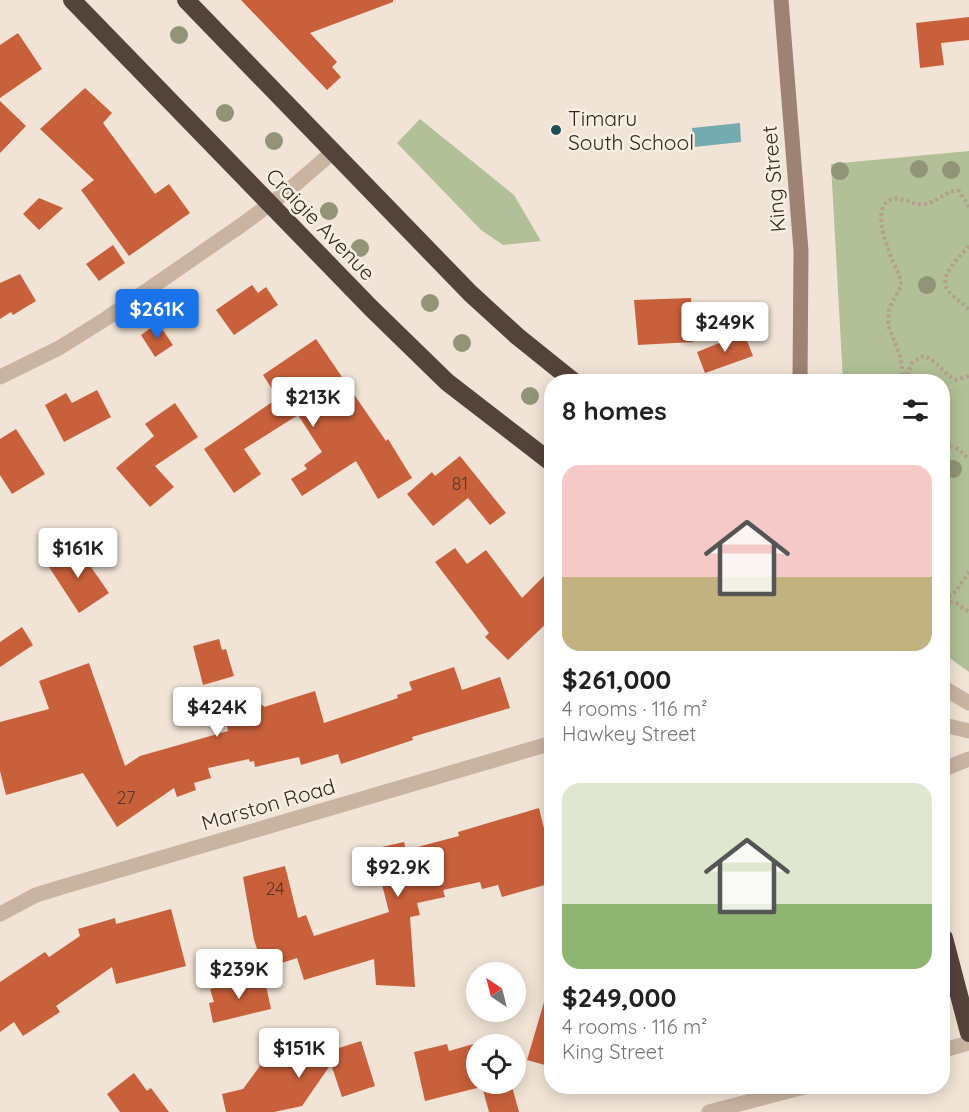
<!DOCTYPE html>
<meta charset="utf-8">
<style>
:root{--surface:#fff;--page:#f2f2f2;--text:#222;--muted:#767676;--accent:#1a73e8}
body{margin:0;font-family:Quicksand,sans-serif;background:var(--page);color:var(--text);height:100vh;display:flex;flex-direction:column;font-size:22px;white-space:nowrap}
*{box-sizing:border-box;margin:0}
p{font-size:20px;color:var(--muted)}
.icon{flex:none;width:33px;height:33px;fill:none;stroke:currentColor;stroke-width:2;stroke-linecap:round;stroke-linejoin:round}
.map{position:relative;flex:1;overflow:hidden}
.details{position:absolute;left:544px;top:374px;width:406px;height:720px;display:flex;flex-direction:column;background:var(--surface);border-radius:24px;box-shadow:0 3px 15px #0003}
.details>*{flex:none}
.needle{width:39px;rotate:325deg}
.controls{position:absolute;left:466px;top:962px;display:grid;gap:12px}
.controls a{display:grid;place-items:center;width:60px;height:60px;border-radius:50%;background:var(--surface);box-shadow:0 3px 15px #0003;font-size:30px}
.price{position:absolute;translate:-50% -51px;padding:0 14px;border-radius:6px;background:#fff;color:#222;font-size:20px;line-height:39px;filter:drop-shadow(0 2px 3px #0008)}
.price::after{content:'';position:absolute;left:50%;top:36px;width:18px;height:14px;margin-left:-9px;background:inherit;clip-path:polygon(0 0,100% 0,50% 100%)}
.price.current{background:var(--accent);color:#fff}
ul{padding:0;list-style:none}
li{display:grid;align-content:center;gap:12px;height:318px;padding:0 18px}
li span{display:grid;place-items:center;height:186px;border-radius:18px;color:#555}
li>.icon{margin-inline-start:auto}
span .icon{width:108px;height:108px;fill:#fffc;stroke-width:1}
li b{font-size:26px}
h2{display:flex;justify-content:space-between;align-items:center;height:72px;padding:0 18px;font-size:26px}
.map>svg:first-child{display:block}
.green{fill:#b1c096}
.water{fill:#74abae}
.building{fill:#c9603c}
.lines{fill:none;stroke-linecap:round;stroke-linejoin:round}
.path{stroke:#b49e8c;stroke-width:4;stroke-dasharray:3 3;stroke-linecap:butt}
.street{stroke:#c9b4a2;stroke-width:15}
.secondary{stroke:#9c8373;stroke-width:15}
.highway{stroke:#54433b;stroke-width:18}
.tree{fill:#919476}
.poi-dot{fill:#1a5055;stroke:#f9efe2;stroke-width:2}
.labels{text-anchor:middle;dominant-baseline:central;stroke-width:5;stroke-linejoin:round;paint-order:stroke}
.number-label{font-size:18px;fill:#58372a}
.poi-label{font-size:21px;fill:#332924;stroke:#f9efe2;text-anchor:start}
.street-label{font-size:21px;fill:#332924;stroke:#f9efe2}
</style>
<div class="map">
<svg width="969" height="1112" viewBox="0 0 969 1112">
<rect width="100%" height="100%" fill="#f1e4d6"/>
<path class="green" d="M420 119 514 195 541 241 503 245 481 230 397 143Z
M969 151V672L944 654V381H843L831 164Z"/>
<path class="water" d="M740 123 741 142 694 147 692 128Z"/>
<path class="building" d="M241 0H393V2L310 33 337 62 332 67 341 77 327 90Z
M969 17V40L941 43 944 65 920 68 916 23Z
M18 33 42 69 0 98V45Z
M85 88 112 113 103 123 155 194 169 184 190 213 129 256 81 190 94 180 40 129Z
M0 101 26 126 0 153Z
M39 198 63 208 39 230 23 214Z
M113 245 125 263 99 281 86 264Z
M20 274 36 301 13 315 11 312 0 319V283Z
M252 285 258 293 266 287 278 305 234 335 216 310Z
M691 298 693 342 638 345 634 300Z
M158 323 173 345 155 357 141 335Z
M744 333 753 356 705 373 697 352Z
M316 339 386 441 388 439 412 478 378 499 356 461 302 496 291 479 307 469 304 465 322 452 298 415 244 449 261 474 234 493 204 449 278 398 263 375Z
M97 390 111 417 64 442 45 405 66 393 72 403Z
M175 403 198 437 155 466 174 487 150 507 116 468 154 436 145 424Z
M16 429 45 474 12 494 0 475V439Z
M460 456 506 513 490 525 468 498 433 526 407 494 432 472 435 476Z
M75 544 109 593 79 613 47 564Z
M455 548 467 564 486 550 522 598 552 568V618L508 660 485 637 489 633 435 562Z
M22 627 33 645 0 667V642Z
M219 639 222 650 226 649 234 676 203 685 193 646Z
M89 663 125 766 140 756 228 731 226 721 246 716 245 709 263 705 264 707 315 691 324 723 398 698 397 695 412 690 409 682 454 667 462 690 500 677 510 708 412 737 413 740 341 764 338 754 301 765 299 757 255 767 254 761 250 762 249 759 208 768 211 778 194 783 196 790 177 797 174 788 117 827 83 773 6 795 0 771V722L49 709 39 681Z
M539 808 550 853 546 854 552 883 502 897 498 885 482 889 480 882 443 890 445 897 417 903 420 915 410 917 415 987 376 985 374 959 304 980 297 958 264 969 254 940 243 877 285 866 298 918 306 915 314 936 389 912 373 849 404 842 406 850 459 836 458 832Z
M171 909 186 966 116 984 112 967 56 1006 60 1012 23 1036 14 1022 0 1032V982L45 952 49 957 80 936 78 929 115 918 116 924Z
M264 976 271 1009 213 1023 209 1003 214 1002 210 989Z
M547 992H552V1067L527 1060Z
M278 1041 304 1059 361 1041 375 1086 342 1097 331 1064 302 1106 274 1112H226L222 1094 243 1089Z
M477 1043V1088L425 1101 414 1052 447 1044 449 1051Z
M134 1073 147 1091 151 1088 169 1112H120L107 1094Z
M481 1083H511L519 1112H489Z"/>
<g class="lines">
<path class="path" d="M969 246C959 258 934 278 951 294 957 300 964 304 969 310
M904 381 900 356 888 325 889 309 901 286V280C895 265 865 206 893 199 903 197 914 206 925 204 938 202 947 189 959 191L969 207
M905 381 912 363 923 356C938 360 943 374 956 380L969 376
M944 444 958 449 969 459
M944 601 956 591 969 572
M944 601 956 603 969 612"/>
<path class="street" d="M0 377 59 348 107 318 243 224 290 189 334 151
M944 688 969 703
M944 725 969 731
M944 769 969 759
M0 914 36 895 62 887 552 743
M944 1050 969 1043
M709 1112 808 1086"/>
<path class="secondary" d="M781 0 801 251 800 381"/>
<path class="highway" d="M72 0 371 308 447 382 552 463
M186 0 470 293 517 336 573 381
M944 938 969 1033"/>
</g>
<g class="tree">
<circle cx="179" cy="35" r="9"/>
<circle cx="225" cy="113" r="9"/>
<circle cx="274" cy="141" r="9"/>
<circle cx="919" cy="169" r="9"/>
<circle cx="951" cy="170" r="9"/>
<circle cx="840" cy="171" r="9"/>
<circle cx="329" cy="211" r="9"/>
<circle cx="360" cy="248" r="9"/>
<circle cx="927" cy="285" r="9"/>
<circle cx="430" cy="303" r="9"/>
<circle cx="462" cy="343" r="9"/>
<circle cx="530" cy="396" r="9"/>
<circle cx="953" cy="469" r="9"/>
</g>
<circle class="poi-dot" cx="556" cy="130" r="6"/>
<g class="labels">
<g class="number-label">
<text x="460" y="483">81</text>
<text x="126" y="797">27</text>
<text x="275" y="888">24</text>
</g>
<g class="poi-label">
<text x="568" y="118">Timaru<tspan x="568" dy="24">South School</tspan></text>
</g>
<g class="street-label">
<text transform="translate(773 179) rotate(-95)">King Street</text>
<text transform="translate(321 224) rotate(46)">Craigie Avenue</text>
<text transform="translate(268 804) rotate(-16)">Marston Road</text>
</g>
</g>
</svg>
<div class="controls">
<a><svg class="needle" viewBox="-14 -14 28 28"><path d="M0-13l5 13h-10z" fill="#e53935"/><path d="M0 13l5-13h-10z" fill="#767676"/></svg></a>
<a><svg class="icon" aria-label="locate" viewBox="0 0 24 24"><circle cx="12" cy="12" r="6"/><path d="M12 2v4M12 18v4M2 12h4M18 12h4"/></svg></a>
</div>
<b class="price current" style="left:157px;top:340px">$261K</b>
<b class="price" style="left:725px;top:353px">$249K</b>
<b class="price" style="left:313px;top:428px">$213K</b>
<b class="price" style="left:78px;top:579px">$161K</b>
<b class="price" style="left:217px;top:738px">$424K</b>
<b class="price" style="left:398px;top:898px">$92.9K</b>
<b class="price" style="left:239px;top:1000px">$239K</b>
<b class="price" style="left:299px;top:1079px">$151K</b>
<section class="details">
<h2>8 homes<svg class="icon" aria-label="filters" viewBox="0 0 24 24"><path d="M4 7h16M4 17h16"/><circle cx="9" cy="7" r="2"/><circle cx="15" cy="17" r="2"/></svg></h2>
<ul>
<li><span style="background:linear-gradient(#f6c9c9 60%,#c2b280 0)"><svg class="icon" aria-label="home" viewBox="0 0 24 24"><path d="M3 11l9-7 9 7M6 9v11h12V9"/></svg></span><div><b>$261,000</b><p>4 rooms · 116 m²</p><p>Hawkey Street</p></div></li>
<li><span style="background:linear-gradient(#dfe7d0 65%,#8fb573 0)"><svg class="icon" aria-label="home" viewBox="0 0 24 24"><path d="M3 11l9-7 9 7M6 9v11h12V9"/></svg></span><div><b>$249,000</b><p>4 rooms · 116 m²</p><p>King Street</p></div></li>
</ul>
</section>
</div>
